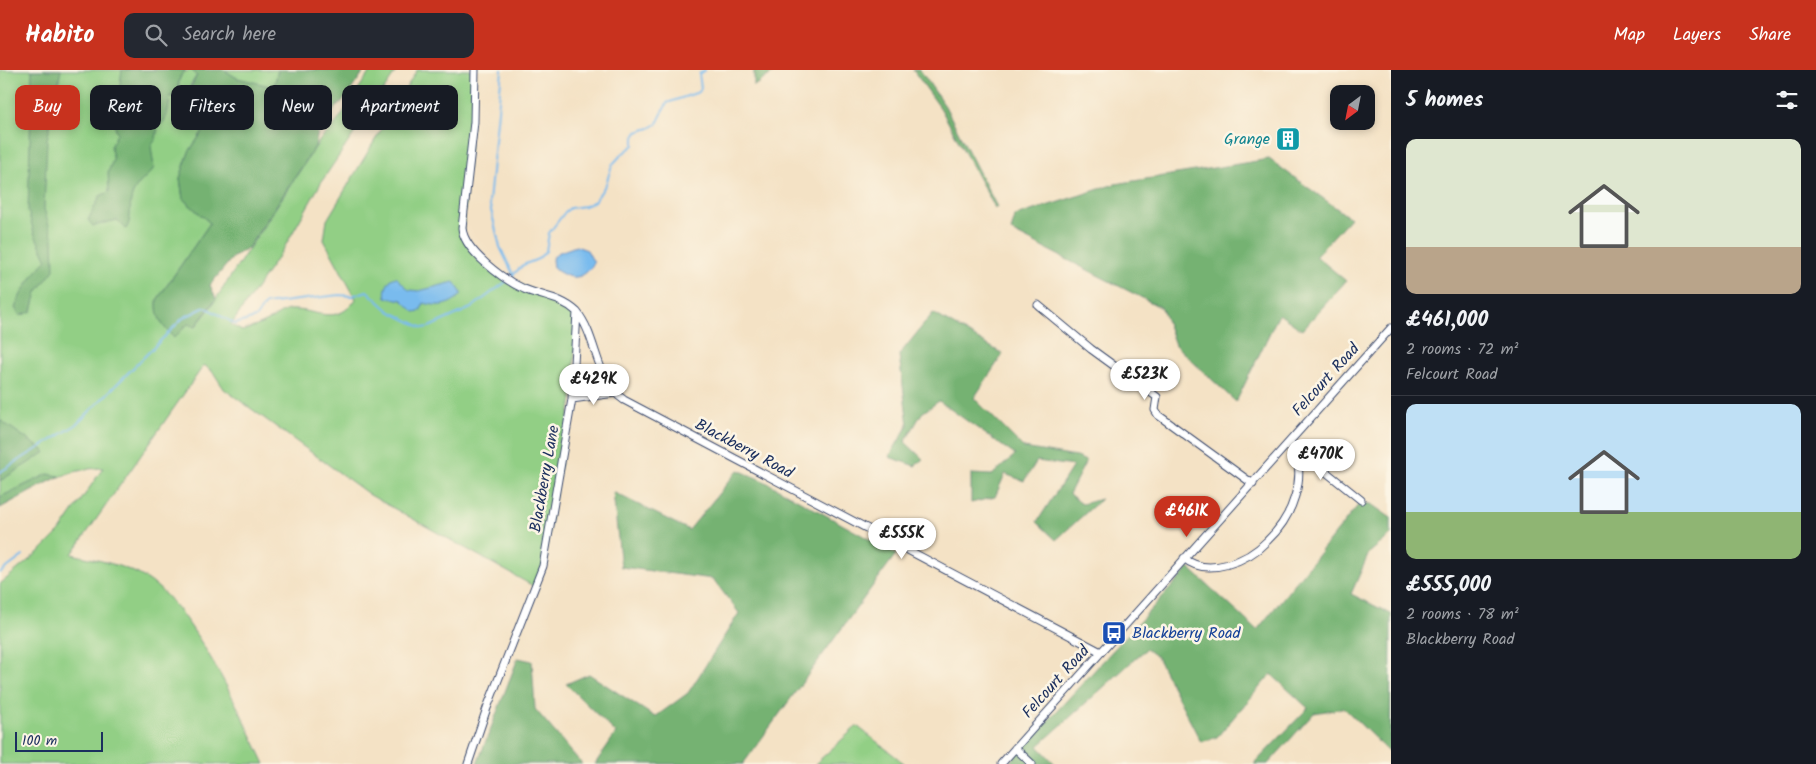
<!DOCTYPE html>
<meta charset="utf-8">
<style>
:root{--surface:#171b24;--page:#242831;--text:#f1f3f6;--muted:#9ea1a6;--line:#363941;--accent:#c8321e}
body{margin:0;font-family:Kalam,sans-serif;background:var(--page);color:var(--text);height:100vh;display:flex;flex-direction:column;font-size:19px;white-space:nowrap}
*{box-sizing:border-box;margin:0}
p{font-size:16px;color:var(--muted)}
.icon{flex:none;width:28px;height:28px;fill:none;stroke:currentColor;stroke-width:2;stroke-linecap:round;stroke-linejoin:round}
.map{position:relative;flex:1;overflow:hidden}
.side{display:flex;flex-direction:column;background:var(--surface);width:425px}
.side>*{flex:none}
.guide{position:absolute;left:15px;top:15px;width:475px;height:45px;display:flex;gap:10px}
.needle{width:32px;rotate:212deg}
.fabs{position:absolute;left:1330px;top:15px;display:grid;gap:10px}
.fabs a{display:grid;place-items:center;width:45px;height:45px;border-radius:10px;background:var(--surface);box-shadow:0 2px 8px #0003;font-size:25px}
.scale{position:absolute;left:15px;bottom:12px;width:88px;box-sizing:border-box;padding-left:5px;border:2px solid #1b2f5e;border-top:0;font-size:14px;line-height:18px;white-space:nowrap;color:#1b2f5e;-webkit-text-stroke:4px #fcf5e5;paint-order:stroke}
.price{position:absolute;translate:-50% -42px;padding:0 11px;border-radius:18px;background:#fff;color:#222;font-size:16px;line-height:32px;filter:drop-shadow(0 1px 2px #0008)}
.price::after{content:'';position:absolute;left:50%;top:30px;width:15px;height:11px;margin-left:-8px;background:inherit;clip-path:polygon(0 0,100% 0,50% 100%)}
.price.current{background:var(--accent);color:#fff}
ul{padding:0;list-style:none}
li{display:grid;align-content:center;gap:10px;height:265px;padding:0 15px}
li+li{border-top:1px solid var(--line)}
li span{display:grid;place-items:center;height:155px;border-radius:10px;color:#555}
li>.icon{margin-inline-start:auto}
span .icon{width:90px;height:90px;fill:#fffc;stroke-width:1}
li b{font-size:21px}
h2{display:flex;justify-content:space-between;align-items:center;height:60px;padding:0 15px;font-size:21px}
.pill{padding:0 18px;border-radius:10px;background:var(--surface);box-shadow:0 2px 8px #0003;font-size:18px;line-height:45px}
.pill.current{background:var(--accent);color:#fff}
header{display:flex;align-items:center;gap:30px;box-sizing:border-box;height:70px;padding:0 25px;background:var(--accent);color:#fff}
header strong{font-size:24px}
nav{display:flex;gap:28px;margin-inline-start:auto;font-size:18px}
.search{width:350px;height:45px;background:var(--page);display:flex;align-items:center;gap:12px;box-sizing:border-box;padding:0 18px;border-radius:10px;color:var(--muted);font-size:19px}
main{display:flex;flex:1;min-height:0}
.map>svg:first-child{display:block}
.green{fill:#92cf85;stroke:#567f72}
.forest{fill:#75b272;stroke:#487068}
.water{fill:#79bbee;stroke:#4a75a6}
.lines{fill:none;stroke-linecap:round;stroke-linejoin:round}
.stream{stroke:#79bbee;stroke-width:2}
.minor-casing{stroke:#3c4a6d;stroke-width:9}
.minor{stroke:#fff;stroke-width:7}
.labels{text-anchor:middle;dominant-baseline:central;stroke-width:5;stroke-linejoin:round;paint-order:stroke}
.culture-label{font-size:16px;fill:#0d838f;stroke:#fcf5e5;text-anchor:end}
.street-label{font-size:16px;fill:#1b2f5e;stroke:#fcf5e5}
.transit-label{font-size:16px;fill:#164399;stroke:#fcf5e5;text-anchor:start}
</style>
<header>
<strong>Habito</strong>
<div class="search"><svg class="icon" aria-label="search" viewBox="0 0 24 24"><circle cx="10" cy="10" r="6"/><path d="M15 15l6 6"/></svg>Search here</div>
<nav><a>Map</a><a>Layers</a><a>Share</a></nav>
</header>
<main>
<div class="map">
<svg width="1391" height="694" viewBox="0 0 1391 694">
<rect width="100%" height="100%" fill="#fcf5e5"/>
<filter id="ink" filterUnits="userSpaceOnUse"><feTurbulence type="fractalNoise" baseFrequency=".02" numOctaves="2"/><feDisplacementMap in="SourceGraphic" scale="10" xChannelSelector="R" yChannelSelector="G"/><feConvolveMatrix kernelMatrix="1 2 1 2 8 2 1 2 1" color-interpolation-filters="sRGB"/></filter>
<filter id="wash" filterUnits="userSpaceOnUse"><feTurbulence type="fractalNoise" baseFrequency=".0096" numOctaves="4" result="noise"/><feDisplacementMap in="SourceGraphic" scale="20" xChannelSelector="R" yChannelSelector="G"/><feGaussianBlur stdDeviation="1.12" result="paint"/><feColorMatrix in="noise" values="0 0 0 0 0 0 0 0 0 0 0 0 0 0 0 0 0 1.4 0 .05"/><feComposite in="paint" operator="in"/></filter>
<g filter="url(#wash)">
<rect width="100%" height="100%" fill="#f4e2c5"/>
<path class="green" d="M0 0H155L178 28 179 11 182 3 191 0 197 5 190 16 207 32 209 52 189 82 180 108 183 129 210 153 157 230 195 257 208 241 320 70 337 52 371 0H397L322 111 284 178 231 255 242 261C251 258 260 255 268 251 274 248 282 241 289 240 315 238 336 258 356 229L324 170 327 150 417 0H475L463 164 496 202 577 242 572 329 543 496 535 517 370 425 224 319 213 302 204 295 72 484C97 490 125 495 147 509 192 538 242 645 265 694H0V514L41 480 60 461 103 398C65 398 33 420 0 438Z
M224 0H278L274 18 237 8Z
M857 656 905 694H815Z"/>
<path class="forest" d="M32 0H61L47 70 44 139 53 169 54 200 37 222 32 241 20 246 15 238C22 219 32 205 47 190L34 163 28 141Z
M122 0H186C177 6 178 18 178 28L170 26C168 38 169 51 158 56L156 69 151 76 154 98C148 107 139 111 133 123 128 135 133 149 126 159L117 150 93 156 88 150 100 126 109 122 108 102 113 90 111 76 117 63 113 51 121 28 120 13Z
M191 0H224L237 8 274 17 278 0H365L346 27 319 56 315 77 248 178 233 187 210 215 216 229 195 257 188 254 174 268C162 255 156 249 157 230L210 153 183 129 180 108 189 82 209 52 207 32 186 27 197 5Z
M754 0H777L754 16Z
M913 0H920L945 36 997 137 995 138 941 39Z
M1269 89 1350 148 1316 186 1346 211 1302 260 1279 244 1236 332 1175 275 1162 238 1011 161 1015 146 1115 114Z
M933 243 1003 284 974 328 1024 378 1076 387 1086 391 1069 424 1082 434 1101 429 1056 470 1037 452 1073 396 1037 391 1024 411 1005 404 995 427 971 433V404L992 405 1015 385 939 331 922 343 905 372 923 389 915 396 889 387 908 355 899 285Z
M0 350 46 382 0 411Z
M738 400 764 411 896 484 743 694H595L616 663 566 614 589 604 655 647 688 623 739 543 713 509 621 497 613 422 689 460Z
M48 404 60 406 0 438V427Z
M1360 433 1371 434 1391 448V465L1369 483 1351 524 1391 544 1390 683 1344 638 1314 643 1268 694H1254L1308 638 1271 604 1217 667 1201 672 1157 587 1146 579 1038 676 1055 694H1008L1189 498 1257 560Z
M518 588 532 591 535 639 582 694H477Z"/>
<path class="water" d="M576 176 587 180 594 193C582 212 570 210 553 198L552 189 557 183Z
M396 207 409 220 419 221 454 212 461 222V225C449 236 439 237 424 233L420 241 414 242 402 230 386 227C384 220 387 215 391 209Z"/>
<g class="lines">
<path class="stream" d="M502 0 489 132 500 177 513 204
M510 208 523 195 538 189 546 181 549 163 565 142 570 138 585 136 595 131 606 114 612 95 622 84 634 75V67L637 62 650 58 657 54 667 33 699 22 701 18 699 4 705 0
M0 402 76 355 183 248 205 237 235 254 255 248 265 234 339 225 352 226 367 221 389 241 423 258 429 257 471 238 507 211
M0 503 23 486"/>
</g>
</g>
<g filter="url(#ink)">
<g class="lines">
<defs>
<path id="minor" d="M1038 235 1091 279 1157 327 1155 340 1158 345 1253 414
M577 242C598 268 595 311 624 330L1101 582
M572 329 615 323
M1295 377 1361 430
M1184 488C1207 508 1248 491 1267 471 1280 459 1290 443 1295 426 1301 408 1299 395 1295 377L1289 373
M1015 678 1032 694
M468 694 487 638 543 496 572 329 577 242C561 227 543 227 524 219 504 210 464 181 462 158L474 52 475 0
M1001 694 1391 258"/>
</defs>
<use href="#minor" class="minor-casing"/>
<use href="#minor" class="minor"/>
</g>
</g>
<defs>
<symbol id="building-square" viewBox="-11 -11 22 22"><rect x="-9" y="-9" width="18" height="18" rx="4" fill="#0f9aa8" stroke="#fcf5e5"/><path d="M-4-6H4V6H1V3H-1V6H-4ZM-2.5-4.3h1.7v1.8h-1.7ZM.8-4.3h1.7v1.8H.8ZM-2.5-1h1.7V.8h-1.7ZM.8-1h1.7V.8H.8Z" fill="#fff"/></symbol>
<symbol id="bus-square" viewBox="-11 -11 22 22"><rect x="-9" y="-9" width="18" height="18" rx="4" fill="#1a4fb4" stroke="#fcf5e5"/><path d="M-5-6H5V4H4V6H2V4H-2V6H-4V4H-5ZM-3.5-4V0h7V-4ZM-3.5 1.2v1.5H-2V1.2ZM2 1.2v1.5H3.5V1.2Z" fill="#fff"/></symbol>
</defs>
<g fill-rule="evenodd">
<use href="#building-square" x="1274" y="55" width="28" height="28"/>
<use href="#bus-square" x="1100" y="549" width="28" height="28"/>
</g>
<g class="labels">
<g class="culture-label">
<text x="1270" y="69">Grange</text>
</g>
<g class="street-label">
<text transform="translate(1326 310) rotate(-48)">Felcourt Road</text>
<text transform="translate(744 379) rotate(28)">Blackberry Road</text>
<text transform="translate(545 409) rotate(-80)">Blackberry Lane</text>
<text transform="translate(1056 612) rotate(-48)">Felcourt Road</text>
</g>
<g class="transit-label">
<text x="1132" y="563">Blackberry Road</text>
</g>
</g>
</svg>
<div class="fabs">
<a><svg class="needle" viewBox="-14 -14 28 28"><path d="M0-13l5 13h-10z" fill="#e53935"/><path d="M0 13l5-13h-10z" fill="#9ea1a6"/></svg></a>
</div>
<div class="scale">100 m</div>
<b class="price" style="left:1145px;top:331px">£523K</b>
<b class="price" style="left:594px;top:336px">£429K</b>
<b class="price" style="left:1321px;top:411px">£470K</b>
<b class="price current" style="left:1187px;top:468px">£461K</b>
<b class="price" style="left:902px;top:490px">£555K</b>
<div class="guide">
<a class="pill current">Buy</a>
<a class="pill">Rent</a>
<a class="pill">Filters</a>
<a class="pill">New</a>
<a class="pill">Apartment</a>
</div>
</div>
<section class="side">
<h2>5 homes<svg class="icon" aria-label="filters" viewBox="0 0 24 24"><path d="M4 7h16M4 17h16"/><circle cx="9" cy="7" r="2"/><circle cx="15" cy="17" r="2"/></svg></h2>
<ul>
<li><span style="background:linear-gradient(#dfe7d0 70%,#b9a48a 0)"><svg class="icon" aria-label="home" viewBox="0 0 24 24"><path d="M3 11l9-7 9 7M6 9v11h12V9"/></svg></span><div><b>£461,000</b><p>2 rooms · 72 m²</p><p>Felcourt Road</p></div></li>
<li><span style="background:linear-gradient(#bfe0f5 70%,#8fb573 0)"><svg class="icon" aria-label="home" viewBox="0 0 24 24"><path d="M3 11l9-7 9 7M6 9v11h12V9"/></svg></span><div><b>£555,000</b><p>2 rooms · 78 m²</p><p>Blackberry Road</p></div></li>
</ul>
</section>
</main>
